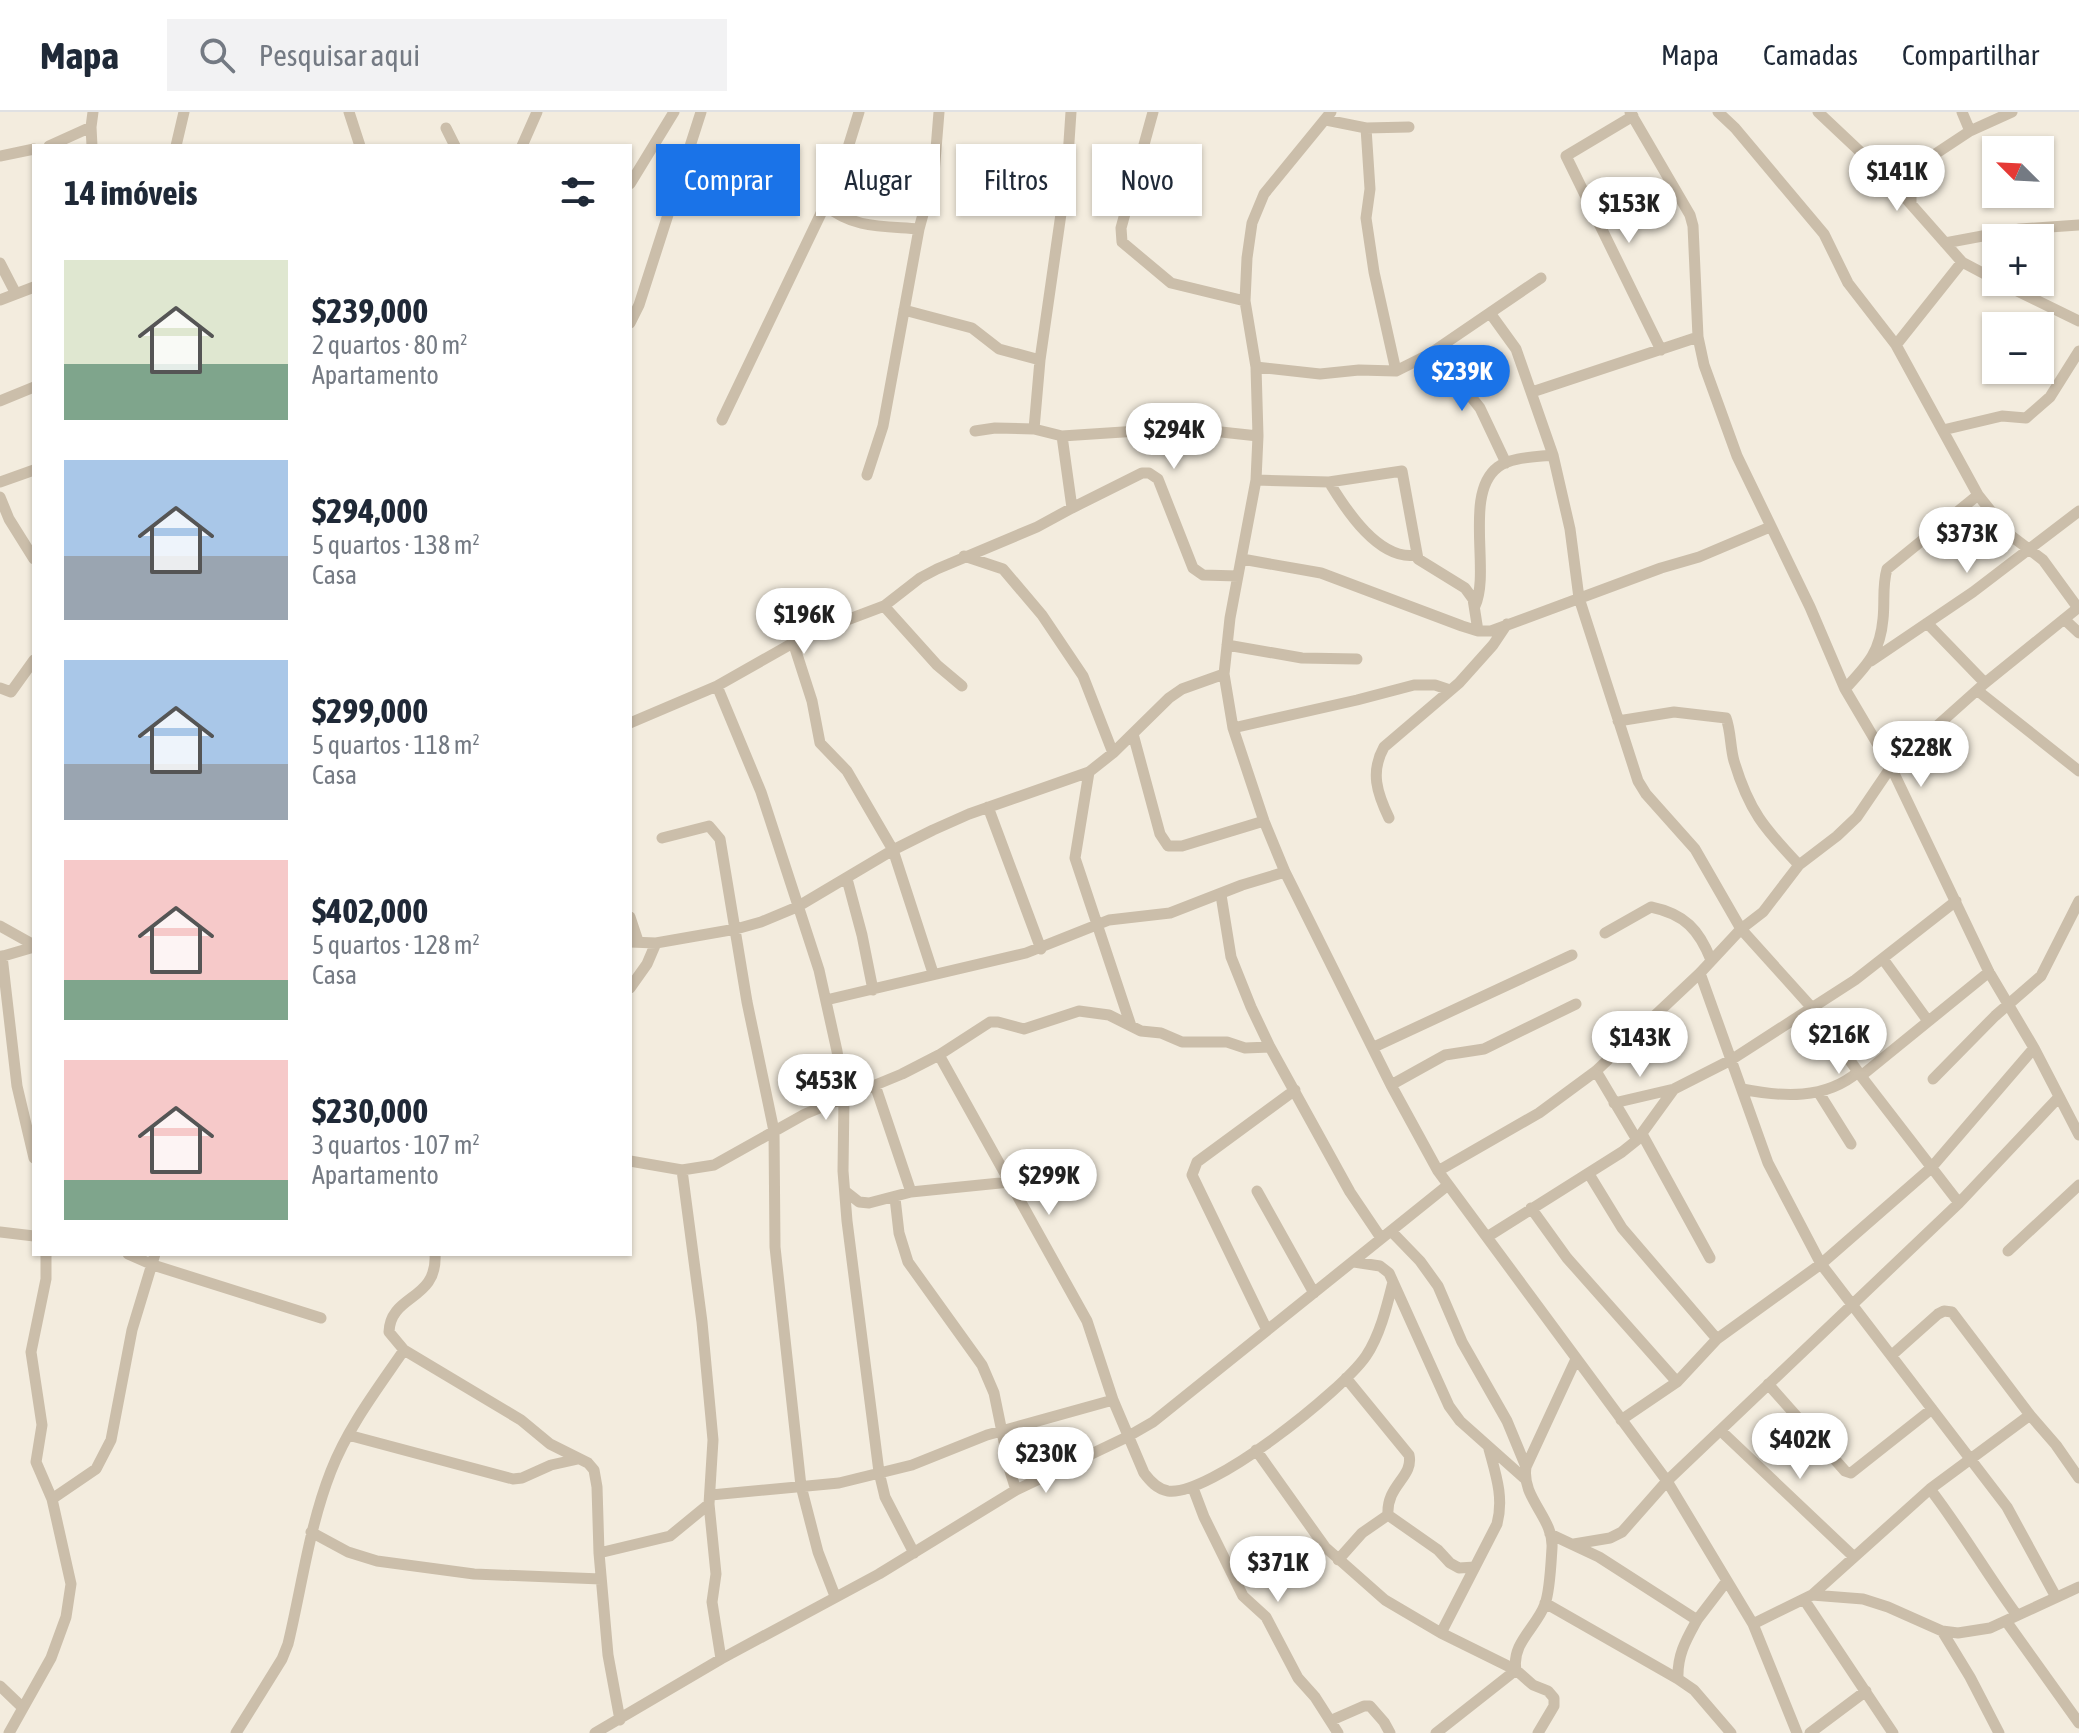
<!DOCTYPE html>
<html lang="pt">
<meta charset="utf-8">
<style>
:root{--surface:#fff;--page:#f2f2f3;--text:#1f2937;--muted:#747a83;--line:#e0e1e3;--accent:#1a73e8}
body{margin:0;font-family:"Asap Condensed",sans-serif;background:var(--page);color:var(--text);height:100vh;display:flex;flex-direction:column;font-size:30px;white-space:nowrap}
*{box-sizing:border-box;margin:0}
p{font-size:26px;color:var(--muted)}
.icon{flex:none;width:44px;height:44px;fill:none;stroke:currentColor;stroke-width:2;stroke-linecap:round;stroke-linejoin:round}
.map{position:relative;flex:1;overflow:hidden}
.side{position:absolute;left:32px;top:32px;width:600px;height:1112px;display:flex;flex-direction:column;background:var(--surface);border-radius:0px;box-shadow:0 2px 6px #0004}
.side>*{flex:none}
.hud{position:absolute;left:656px;top:32px;width:760px;height:72px;display:flex;gap:16px}
.needle{width:52px;rotate:294deg}
.tools{position:absolute;left:1982px;top:24px;display:grid;gap:16px}
.tools a{display:grid;place-items:center;width:72px;height:72px;border-radius:0px;background:var(--surface);box-shadow:0 2px 6px #0004;font-size:40px}
.price{position:absolute;translate:-50% -68px;padding:0 18px;border-radius:28px;background:#fff;color:#222;font-size:26px;line-height:52px;filter:drop-shadow(0 2px 4px #0008)}
.price::after{content:'';position:absolute;left:50%;top:48px;width:24px;height:18px;margin-left:-12px;background:inherit;clip-path:polygon(0 0,100% 0,50% 100%)}
.price.current{background:var(--accent);color:#fff}
ul{padding:0;list-style:none}
li{display:flex;align-items:center;gap:24px;height:200px;padding:0 32px}
li span{display:grid;place-items:center;flex:none;width:224px;height:160px;border-radius:0px;color:#555}
li>.icon{margin-inline-start:auto}
span .icon{width:96px;height:96px;fill:#fffc;stroke-width:1}
li b{font-size:34px}
h2{display:flex;justify-content:space-between;align-items:center;height:96px;padding:0 32px;font-size:34px}
.pill{padding:0 28px;border-radius:0px;background:var(--surface);box-shadow:0 2px 6px #0004;font-size:28px;line-height:72px}
.pill.current{background:var(--accent);color:#fff}
header{display:flex;align-items:center;gap:48px;box-sizing:border-box;height:112px;padding:0 40px;background:var(--surface);border-bottom:2px solid var(--line)}
header strong{font-size:38px}
nav{display:flex;gap:44px;margin-inline-start:auto;font-size:28px}
.search{width:560px;height:72px;background:var(--page);display:flex;align-items:center;gap:20px;box-sizing:border-box;padding:0 28px;border-radius:0px;color:var(--muted);font-size:30px}
.map>svg:first-child{display:block}
.lines{fill:none;stroke-linecap:round;stroke-linejoin:round}
.minor{stroke:#cbbeaa;stroke-width:11}
</style>
<header>
<strong>Mapa</strong>
<div class="search"><svg class="icon" aria-label="search" viewBox="0 0 24 24"><circle cx="10" cy="10" r="6"/><path d="M15 15l6 6"/></svg>Pesquisar aqui</div>
<nav><a>Mapa</a><a>Camadas</a><a>Compartilhar</a></nav>
</header>
<div class="map">
<svg width="2079" height="1621" viewBox="0 0 2079 1621">
<rect width="100%" height="100%" fill="#f3ecde"/>
<g class="lines">
<path class="minor" d="M349 0 360 34
M1153 0 1121 116 1122 130 1171 171 1245 189
M1331 0 1264 82 1252 111 1247 146 1245 189 1256 255 1258 324 1256 368 1230 506 1224 562 1233 616 1264 709 1285 760 1391 973 1438 1059 1667 1369 1753 1512 1797 1621
M1630 0 1690 103 1693 114 1698 225 1704 253 1737 344 1810 495 1845 577 1891 655 1989 860 2034 936 2079 1023
M1718 0 1735 16 1824 122 1848 171 1896 233 1978 383 2010 423 2043 448 2078 496
M1818 0 1887 65 1962 150 1996 168
M1962 0 1970 19
M1633 4 1566 44 1661 238
M1326 8 1366 16 1409 15
M446 16 455 34
M1366 16 1370 77 1366 106 1374 160 1396 259
M49 34 91 15
M92 34 91 15 93 0
M176 34 184 0
M522 34 537 0
M0 44 34 37
M1911 58V91
M1887 65 1911 58 1970 19 2012 0
M630 72 674 0
M825 93C854 117 883 114 919 117
M1945 131 2020 117 2079 113
M0 151 15 180
M1999 170 2079 209
M0 188 34 175
M904 198 972 216 999 237 1040 248 1034 317 1062 324 1184 316 1258 324
M1490 201 1516 237 1553 343 1570 417 1579 486 1638 669 1646 682 1695 737 1741 817 1813 897 1861 964 1959 1091
M630 211 639 193 701 0
M1896 233 1962 150
M1428 243 1460 271 1480 296 1506 351
M1040 248 1067 60 1071 0
M1256 255 1320 262 1359 258 1396 259 1428 243 1541 166
M1532 280 1698 225
M0 289 34 275
M722 308 825 93 846 42 859 0
M1943 318 2002 304 2026 306 2050 285 2079 239
M975 319 995 316 1034 317
M867 363 883 314 919 117 934 62 939 0
M1256 368 1329 370 1402 359 1418 447 1465 476 1473 487 1478 519
M0 370 34 358
M1329 370C1346 398 1379 449 1416 443
M0 385 9 407 34 447
M1072 396 1142 361H1149L1158 367 1193 456 1203 463 1238 464
M964 444 1003 457 1042 503 1083 564 1113 641
M1242 447 1321 461 1462 514 1478 519H1491L1661 456 1699 445 1770 415
M884 494 937 553 962 574
M1475 494C1491 460 1463 381 1498 355 1510 345 1537 345 1553 343
M2064 507 2079 521
M1927 511 1985 571
M793 530 812 589 820 631 847 659 893 738 933 861
M1227 533 1302 546 1357 547
M1871 549 1973 480 2079 399
M717 574 761 680 819 858 837 939 844 985 843 1059 847 1109 879 1360 885 1385 914 1441
M0 576 11 580 34 548
M1845 577C1867 553 1880 541 1883 507 1885 489 1882 474 1887 457L1978 383
M1978 579 2079 659
M1618 609 1674 600 1726 606C1731 619 1730 635 1734 649 1749 699 1764 716 1799 753
M630 611 717 574 807 523 884 494 920 466 937 457 1037 415 1072 396 1062 324
M1233 616 1357 588 1414 573H1435L1450 578
M1133 622 1160 722 1168 734H1182L1264 709
M1089 660 1075 746 1131 914
M988 695 1041 837
M1389 706C1377 681 1370 660 1384 635L1459 571 1493 533 1507 512
M662 726 709 714 720 727 747 890 774 1019 775 1135 801 1374 818 1440 835 1484
M847 767 862 823 873 878
M1221 783 1231 845 1251 895 1270 935 1350 1080 1381 1126
M630 805 638 829
M0 814 34 833
M1605 821 1651 795C1685 802 1699 818 1711 848
M630 830 656 831 736 817 761 810 797 795 893 738 933 718 969 702 1089 660 1113 641 1169 586 1182 577 1224 562
M2 844 17 974 34 1046
M0 845 34 835
M1883 847 1928 909
M1700 861 1768 1051 1821 1152 2007 1395 2056 1485
M630 876 647 852 656 831
M826 888 1026 841 1109 808 1170 801 1242 773 1285 760
M1374 935 1572 843
M939 943 1087 1209 1113 1288
M1596 959 1637 1028
M1861 964 1989 860
M1933 967 1995 904 2041 864 2079 789
M875 973 911 1080
M1391 973 1445 943 1484 937 1576 892
M1742 977C1782 985 1825 988 1858 960
M1819 981 1851 1032
M1614 991 1674 977 1731 948 1855 868 1956 789
M1642 1022 1710 1146
M630 1049 682 1058 714 1053 805 1002 902 962 939 943 990 910H998L1024 917 1079 899 1109 903 1141 919 1161 921 1182 930H1227L1245 936 1270 935
M682 1058 702 1210 713 1328 709 1392 716 1462 712 1490 721 1547
M1438 1059 1539 1001 1596 959 1700 861 1741 817 1763 800 1799 753 1837 724 1857 705 1891 655 1985 571 2079 495
M1589 1062 1622 1116 1717 1227
M845 1079 859 1090 869 1091 911 1080 1010 1070
M1257 1079 1314 1181
M895 1086 899 1121 908 1150 982 1253 994 1281 1010 1359 1016 1378
M1531 1096 1567 1146 1677 1270
M1391 1119 1420 1149 1438 1174 1462 1230 1507 1309 1526 1355
M0 1120 34 1124
M1487 1125 1622 1040 1637 1028 1674 977
M2008 1139 2079 1073
M128 1142 153 1153 321 1206
M435 1142C438 1189 390 1182 389 1220L404 1238 521 1308 550 1332 588 1351 594 1358 597 1375 599 1441 608 1543 620 1608
M1354 1150 1380 1154 1389 1161 1449 1294 1460 1309 1524 1366
M1267 1218 1192 1063 1197 1050 1295 978
M1892 1243 1938 1202 1944 1199 1952 1200 2030 1303 2056 1333 2079 1366
M1346 1266 1409 1343C1414 1365 1386 1373 1388 1403L1438 1438 1450 1451 1459 1456 1475 1455
M1768 1272 1845 1359 1851 1361 1932 1297
M1621 1308 1677 1270 1717 1227 1821 1152 1931 1056 2034 936
M1721 1319 1854 1445
M348 1323 513 1367 522 1366 551 1353 578 1347
M1256 1338 1325 1435 1385 1488 1441 1521 1516 1558 1533 1573 1548 1579 1554 1586V1594L1538 1621
M1193 1376 1204 1405 1243 1484 1266 1505 1298 1566 1315 1585 1338 1621
M1930 1377C1961 1417 1986 1461 2016 1502
M711 1383 839 1371 912 1353 987 1323 1113 1288 1144 1361C1150 1369 1157 1377 1168 1379 1209 1385 1342 1279 1366 1244 1380 1223 1387 1194 1393 1170
M52 1387 96 1357 111 1328 132 1218 155 1142
M311 1420 348 1440 377 1449 474 1462 601 1467
M1550 1422 1599 1445 1697 1508 1726 1470
M1574 1432 1610 1426 1622 1420 1667 1369 1959 1091 2059 985
M599 1441 670 1424 709 1392
M1338 1448 1362 1421 1388 1403
M1812 1483 1863 1487 1888 1495 1942 1519 1958 1521 1990 1516 2079 1475
M1805 1489 1893 1621
M1545 1491 1678 1567 1694 1578 1731 1621
M2006 1509 2079 1611
M1753 1512 1812 1483 1930 1377 2030 1303
M1942 1519 1970 1565 1999 1621
M1441 1521 1497 1412C1504 1386 1496 1363 1489 1337
M1516 1558C1511 1531 1537 1515 1545 1492 1550 1479 1551 1450 1552 1436 1554 1406 1521 1386 1526 1355L1576 1247
M1678 1567C1677 1543 1686 1528 1697 1508
M0 1574 22 1595
M1332 1608 1364 1594H1370L1384 1610 1390 1621
M9 1621 51 1546 66 1505 71 1472 52 1387 36 1350 42 1313 31 1240 46 1167V1142
M236 1621 282 1547 288 1532C302 1474 309 1415 331 1359 348 1315 378 1276 404 1238
M595 1621 721 1547 879 1462 1016 1378 1127 1325 1153 1310 1448 1073
M1436 1621 1516 1558
M1810 1621 1866 1579"/>
</g>
</svg>
<div class="tools">
<a><svg class="needle" viewBox="-14 -14 28 28"><path d="M0-13l5 13h-10z" fill="#e53935"/><path d="M0 13l5-13h-10z" fill="#747a83"/></svg></a>
<a>+</a>
<a>−</a>
</div>
<b class="price" style="left:1897px;top:101px">$141K</b>
<b class="price" style="left:1629px;top:133px">$153K</b>
<b class="price current" style="left:1462px;top:301px">$239K</b>
<b class="price" style="left:1174px;top:359px">$294K</b>
<b class="price" style="left:1967px;top:463px">$373K</b>
<b class="price" style="left:804px;top:544px">$196K</b>
<b class="price" style="left:1921px;top:677px">$228K</b>
<b class="price" style="left:1839px;top:964px">$216K</b>
<b class="price" style="left:1640px;top:967px">$143K</b>
<b class="price" style="left:826px;top:1010px">$453K</b>
<b class="price" style="left:1049px;top:1105px">$299K</b>
<b class="price" style="left:1800px;top:1369px">$402K</b>
<b class="price" style="left:1046px;top:1383px">$230K</b>
<b class="price" style="left:1278px;top:1492px">$371K</b>
<div class="hud">
<a class="pill current">Comprar</a>
<a class="pill">Alugar</a>
<a class="pill">Filtros</a>
<a class="pill">Novo</a>
</div>
<section class="side">
<h2>14 imóveis<svg class="icon" aria-label="filters" viewBox="0 0 24 24"><path d="M4 7h16M4 17h16"/><circle cx="9" cy="7" r="2"/><circle cx="15" cy="17" r="2"/></svg></h2>
<ul>
<li><span style="background:linear-gradient(#dfe7d0 65%,#7fa58c 0)"><svg class="icon" aria-label="home" viewBox="0 0 24 24"><path d="M3 11l9-7 9 7M6 9v11h12V9"/></svg></span><div><b>$239,000</b><p>2 quartos · 80 m²</p><p>Apartamento</p></div></li>
<li><span style="background:linear-gradient(#a9c7e8 60%,#9aa5b1 0)"><svg class="icon" aria-label="home" viewBox="0 0 24 24"><path d="M3 11l9-7 9 7M6 9v11h12V9"/></svg></span><div><b>$294,000</b><p>5 quartos · 138 m²</p><p>Casa</p></div></li>
<li><span style="background:linear-gradient(#a9c7e8 65%,#9aa5b1 0)"><svg class="icon" aria-label="home" viewBox="0 0 24 24"><path d="M3 11l9-7 9 7M6 9v11h12V9"/></svg></span><div><b>$299,000</b><p>5 quartos · 118 m²</p><p>Casa</p></div></li>
<li><span style="background:linear-gradient(#f6c9c9 75%,#7fa58c 0)"><svg class="icon" aria-label="home" viewBox="0 0 24 24"><path d="M3 11l9-7 9 7M6 9v11h12V9"/></svg></span><div><b>$402,000</b><p>5 quartos · 128 m²</p><p>Casa</p></div></li>
<li><span style="background:linear-gradient(#f6c9c9 75%,#7fa58c 0)"><svg class="icon" aria-label="home" viewBox="0 0 24 24"><path d="M3 11l9-7 9 7M6 9v11h12V9"/></svg></span><div><b>$230,000</b><p>3 quartos · 107 m²</p><p>Apartamento</p></div></li>
</ul>
</section>
</div>
